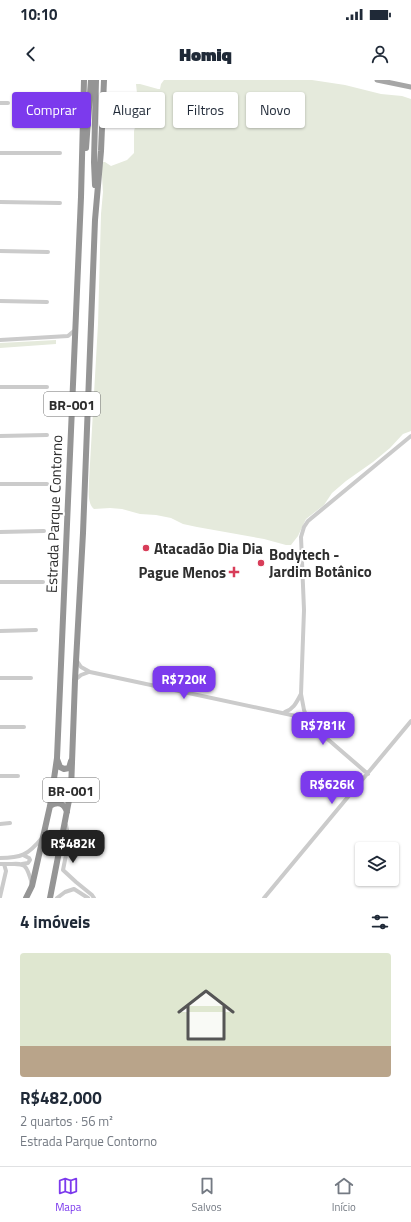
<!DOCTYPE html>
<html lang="pt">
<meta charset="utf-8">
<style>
:root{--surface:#fff;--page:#f6f6f7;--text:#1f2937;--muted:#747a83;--line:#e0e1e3;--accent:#7c3aed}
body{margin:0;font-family:"Titillium Web",sans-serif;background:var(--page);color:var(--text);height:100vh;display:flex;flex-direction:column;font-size:15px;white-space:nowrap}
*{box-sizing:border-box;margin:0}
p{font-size:13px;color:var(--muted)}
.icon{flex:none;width:22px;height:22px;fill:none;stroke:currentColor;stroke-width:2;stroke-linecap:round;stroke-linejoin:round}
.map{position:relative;height:818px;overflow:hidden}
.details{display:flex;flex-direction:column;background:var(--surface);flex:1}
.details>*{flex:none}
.hud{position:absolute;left:12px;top:12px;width:387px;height:36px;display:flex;gap:8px}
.buttons{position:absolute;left:355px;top:762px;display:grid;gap:8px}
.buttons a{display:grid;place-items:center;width:44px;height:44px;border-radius:4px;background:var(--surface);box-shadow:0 1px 3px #0004;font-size:20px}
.price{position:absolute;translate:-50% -34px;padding:0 9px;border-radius:8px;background:var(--accent);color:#fff;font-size:13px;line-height:26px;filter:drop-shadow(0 1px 2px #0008)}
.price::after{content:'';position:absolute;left:50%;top:24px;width:12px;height:9px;margin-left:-6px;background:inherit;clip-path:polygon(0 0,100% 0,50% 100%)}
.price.current{background:#222;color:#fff}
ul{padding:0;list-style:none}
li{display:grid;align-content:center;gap:8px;height:212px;padding:0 20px}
li span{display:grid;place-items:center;height:124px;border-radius:4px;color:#555}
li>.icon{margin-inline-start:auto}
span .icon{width:72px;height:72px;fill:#fffc;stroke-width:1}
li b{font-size:17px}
h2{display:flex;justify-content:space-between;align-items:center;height:48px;padding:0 20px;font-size:17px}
.pill{padding:0 14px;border-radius:4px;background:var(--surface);box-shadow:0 1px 3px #0004;font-size:14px;line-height:36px}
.pill.current{background:var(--accent);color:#fff}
.status{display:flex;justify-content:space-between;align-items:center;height:28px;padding:0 20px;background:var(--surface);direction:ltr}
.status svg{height:11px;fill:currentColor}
header{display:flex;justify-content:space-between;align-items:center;height:52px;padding:0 20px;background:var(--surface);font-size:18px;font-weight:800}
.tab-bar{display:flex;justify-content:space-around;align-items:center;height:56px;border-top:1px solid var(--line);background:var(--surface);font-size:11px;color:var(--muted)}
.tab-bar a{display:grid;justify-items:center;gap:2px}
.tab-bar .current{color:var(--accent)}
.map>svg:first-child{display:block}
.green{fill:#e5eadc}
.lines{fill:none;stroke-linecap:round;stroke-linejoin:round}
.minor{stroke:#cbcbcb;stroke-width:4}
.major{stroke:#a6a6a6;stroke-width:5}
.highway{stroke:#959595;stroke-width:6}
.poi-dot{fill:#d83d59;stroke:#fff;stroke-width:1.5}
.labels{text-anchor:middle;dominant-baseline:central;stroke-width:4;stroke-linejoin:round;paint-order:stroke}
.shield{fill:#fff;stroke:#6d6d6d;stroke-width:1}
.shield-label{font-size:14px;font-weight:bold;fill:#2e2e2e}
.street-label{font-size:15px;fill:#2e2e2e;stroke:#fff}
.poi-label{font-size:15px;font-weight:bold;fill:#2e2e2e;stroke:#fff;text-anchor:start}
</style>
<div class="status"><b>10:10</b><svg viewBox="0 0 49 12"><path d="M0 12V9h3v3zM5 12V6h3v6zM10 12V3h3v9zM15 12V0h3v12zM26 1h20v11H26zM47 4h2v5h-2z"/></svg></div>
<header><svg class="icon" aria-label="back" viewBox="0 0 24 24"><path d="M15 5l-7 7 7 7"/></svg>Homiq<svg class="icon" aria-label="person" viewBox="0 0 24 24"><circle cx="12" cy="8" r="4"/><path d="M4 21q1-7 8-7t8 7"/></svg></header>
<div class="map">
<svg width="411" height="818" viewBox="0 0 411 818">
<rect width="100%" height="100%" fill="#fff"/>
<path class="green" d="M164 0H312L345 5 381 14 402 16 411 19V351L403 354 390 368 373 382 346 401 332 413 324 425 306 439 298 456 291 465H286L264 459 197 447 183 444 171 438 156 435 140 434 122 429 110 428 94 429C87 423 89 410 89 401L98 244 101 134 103 112 101 82H105L111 86 127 80 134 73V51L139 32 136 4H140L158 9H160L161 4Z
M56 260V264L0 268V263Z"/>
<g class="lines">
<path class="minor" d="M0 23H8
M0 73H60
M0 122 60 123
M0 171 48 172
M0 221 47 222
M0 260 68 256 75 250
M0 307H47
M0 356 47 355
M0 404H47
M0 452 44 451
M0 502H43
M0 551 36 550
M77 581 81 587 90 592 296 636 309 643 368 694
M0 598H31
M75 600 81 595 89 592
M285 632C294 629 297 621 301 614
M309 643 304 630 301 614 304 530 301 457 304 447 308 441 411 356
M0 647H24
M0 696H18
M0 744 10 743
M66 745 69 760 63 790 76 802 92 815 94 818
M0 778C21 778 28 775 42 758
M0 784C23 785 25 778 32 804
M22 784 28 783 30 780 29 778 23 775
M0 817 6 791 4 784
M57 818 65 812 74 809 88 818
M264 818 411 641"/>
<path class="major" d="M377 0 411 7"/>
<path class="highway" d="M86 68 91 0
M95 105 94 82 96 0
M57 679 60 687 64 689 69 688 71 681
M50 726C58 721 64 723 67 732
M26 818 32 806 50 726 57 678 81 117 84 0
M50 818 71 710 75 600 83 453 95 140 101 71 104 0"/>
</g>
<g class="poi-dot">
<circle cx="146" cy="468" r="4"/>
<circle cx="261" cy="483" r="4"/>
<path d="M232 486h4v4h4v4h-4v4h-4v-4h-4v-4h4z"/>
</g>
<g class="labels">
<g class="shield">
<rect x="44" y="312" width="56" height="24" rx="3"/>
<rect x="43" y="698" width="56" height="24" rx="3"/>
</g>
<g class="shield-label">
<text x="72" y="324">BR-001</text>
<text x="71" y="710">BR-001</text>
</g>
<g class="street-label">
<text transform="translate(54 434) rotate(-88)">Estrada Parque Contorno</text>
</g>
<g class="poi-label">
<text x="154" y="468">Atacadão Dia Dia</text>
<text x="269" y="474">Bodytech -<tspan x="269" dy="17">Jardim Botânico</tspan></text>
<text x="226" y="492" text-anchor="end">Pague Menos</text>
</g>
</g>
</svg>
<div class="buttons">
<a><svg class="icon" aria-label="layers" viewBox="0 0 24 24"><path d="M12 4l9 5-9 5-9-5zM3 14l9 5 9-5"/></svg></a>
</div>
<b class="price" style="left:184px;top:620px">R$720K</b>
<b class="price" style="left:323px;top:666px">R$781K</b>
<b class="price" style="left:332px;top:725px">R$626K</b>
<b class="price current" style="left:73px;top:784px">R$482K</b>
<div class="hud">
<a class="pill current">Comprar</a>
<a class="pill">Alugar</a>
<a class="pill">Filtros</a>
<a class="pill">Novo</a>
</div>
</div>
<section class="details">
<h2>4 imóveis<svg class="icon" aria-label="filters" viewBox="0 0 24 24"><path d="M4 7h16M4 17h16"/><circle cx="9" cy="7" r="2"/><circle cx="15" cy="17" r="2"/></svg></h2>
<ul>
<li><span style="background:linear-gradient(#dfe7d0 75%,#b9a48a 0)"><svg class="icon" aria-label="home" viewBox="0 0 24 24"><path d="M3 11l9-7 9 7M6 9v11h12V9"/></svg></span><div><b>R$482,000</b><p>2 quartos · 56 m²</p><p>Estrada Parque Contorno</p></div></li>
</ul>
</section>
<nav class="tab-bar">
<a class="current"><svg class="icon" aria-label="map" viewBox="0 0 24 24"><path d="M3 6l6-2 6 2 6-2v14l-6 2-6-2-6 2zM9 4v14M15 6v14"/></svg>Mapa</a>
<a><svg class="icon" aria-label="saved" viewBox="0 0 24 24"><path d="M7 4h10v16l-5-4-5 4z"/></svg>Salvos</a>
<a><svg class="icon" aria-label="home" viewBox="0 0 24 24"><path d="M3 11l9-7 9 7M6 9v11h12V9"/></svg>Início</a>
</nav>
